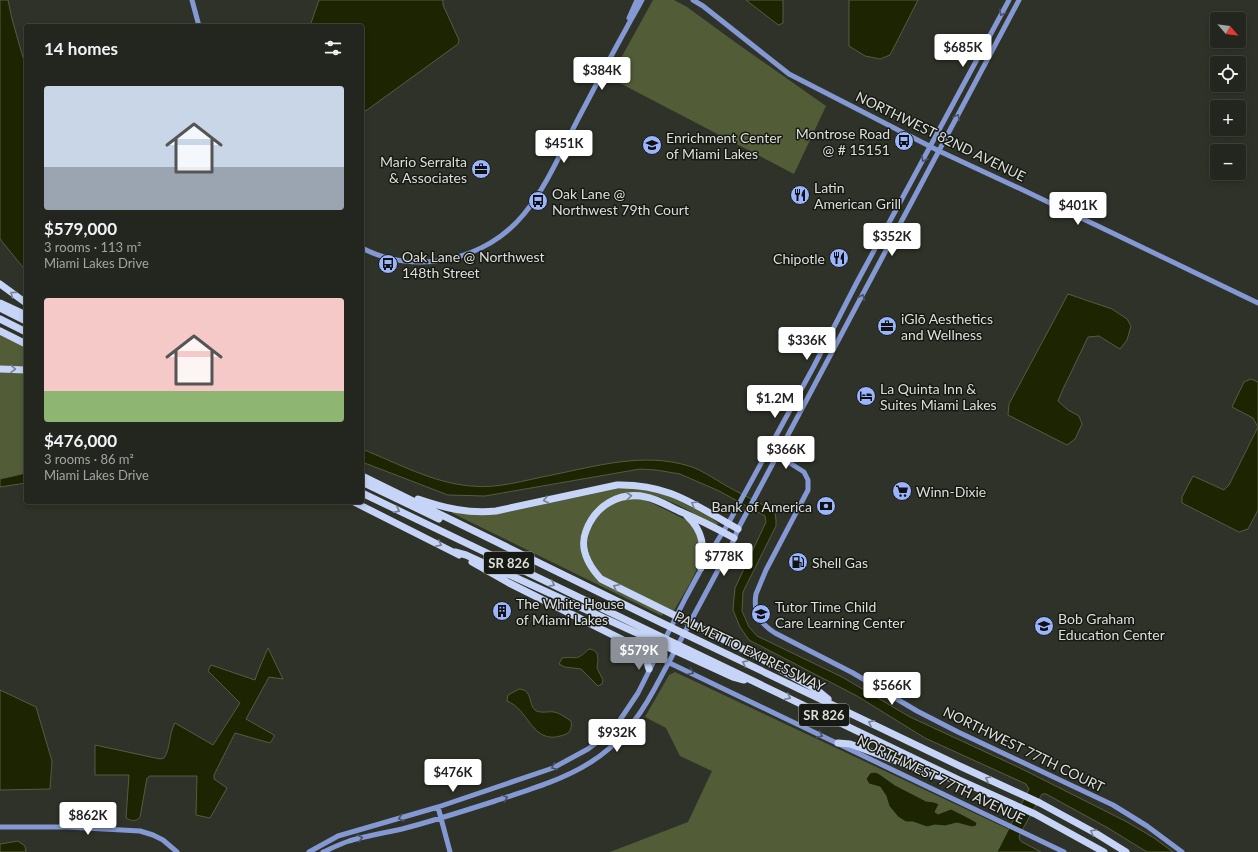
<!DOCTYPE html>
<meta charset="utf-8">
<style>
:root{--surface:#22261e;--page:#2e322b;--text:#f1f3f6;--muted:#a2a5a4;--line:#3f433c;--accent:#8c9099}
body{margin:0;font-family:Lato,sans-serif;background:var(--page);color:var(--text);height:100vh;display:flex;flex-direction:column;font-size:15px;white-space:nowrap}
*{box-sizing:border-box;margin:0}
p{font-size:13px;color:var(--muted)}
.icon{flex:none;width:22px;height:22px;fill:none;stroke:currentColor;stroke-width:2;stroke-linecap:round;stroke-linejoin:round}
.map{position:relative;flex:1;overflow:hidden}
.side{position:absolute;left:24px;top:24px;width:340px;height:480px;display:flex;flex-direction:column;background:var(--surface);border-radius:4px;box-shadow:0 2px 6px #0003,0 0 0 1px var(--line)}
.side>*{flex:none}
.needle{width:26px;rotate:118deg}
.fabs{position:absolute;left:1210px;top:12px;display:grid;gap:8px}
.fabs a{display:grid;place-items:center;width:36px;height:36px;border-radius:4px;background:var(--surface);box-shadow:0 2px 6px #0003,0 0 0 1px var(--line);font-size:20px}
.price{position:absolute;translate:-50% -34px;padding:0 9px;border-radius:4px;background:#fff;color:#222;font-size:13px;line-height:26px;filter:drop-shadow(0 1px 2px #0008)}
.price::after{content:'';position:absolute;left:50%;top:24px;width:12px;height:9px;margin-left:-6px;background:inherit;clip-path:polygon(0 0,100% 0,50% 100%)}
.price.current{background:var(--accent);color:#fff}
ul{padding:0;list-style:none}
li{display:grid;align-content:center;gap:8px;height:212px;padding:0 20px}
li span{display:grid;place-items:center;height:124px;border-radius:4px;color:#555}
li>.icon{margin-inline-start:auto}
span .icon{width:72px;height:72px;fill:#fffc;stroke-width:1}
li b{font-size:17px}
h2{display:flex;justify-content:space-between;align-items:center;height:48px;padding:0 20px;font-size:17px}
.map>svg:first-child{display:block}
.green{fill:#525d38}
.water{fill:#1c2402;stroke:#565c42}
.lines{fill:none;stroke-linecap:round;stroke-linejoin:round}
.secondary{stroke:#8499d3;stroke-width:5}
.highway{stroke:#c6d4f7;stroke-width:7}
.oneway{stroke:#48536a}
.oneway2{stroke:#778091}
.labels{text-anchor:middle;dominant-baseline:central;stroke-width:3;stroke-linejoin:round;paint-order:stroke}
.shield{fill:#171914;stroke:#a2a49e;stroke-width:1}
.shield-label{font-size:13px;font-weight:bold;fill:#dddfd9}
.poi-label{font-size:14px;fill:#dddfd9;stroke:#171914;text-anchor:start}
.street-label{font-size:14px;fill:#dddfd9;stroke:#171914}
</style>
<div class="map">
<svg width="1258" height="852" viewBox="0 0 1258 852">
<rect width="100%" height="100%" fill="#2e3228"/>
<path class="green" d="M653 0H674L687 7 735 42 826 106 794 174 610 78Z
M0 334 26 346V368L0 367Z
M0 371 26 372V473L0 479Z
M632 488 664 493 710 517 718 523 717 525 714 524 678 505 659 497 649 495 610 498 595 509 588 518 584 527 590 570 663 613 662 616 452 513V512H508L616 489Z
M627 498 646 500 686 520C695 527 701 542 701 554 701 568 681 598 674 611 659 604 644 597 629 590 620 586 610 582 602 575 589 564 584 544 591 528 599 510 609 504 627 498Z
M675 672 1010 830 1000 852H610L688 822 712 771 680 756 666 728 645 717 669 675Z"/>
<path class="water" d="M0 0H8L12 19 26 68V271L0 239Z
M319 0H443V5L459 40 458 44 367 110 362 112V26H310Z
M746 0H783V23L779 25 777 24Z
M849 0H918L890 55 880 59 865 56 849 46Z
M1068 294 1112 309 1127 319 1131 326 1127 340 1120 349 1099 336 1088 337 1063 389 1058 401 1068 410 1079 416 1082 424 1075 439 1067 445 1008 415 1009 404Z
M1251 379 1258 382V510L1248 529 1239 532 1182 503V497L1193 476 1224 490 1229 485 1258 427 1253 418 1232 407 1244 382Z
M362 449C397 463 433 483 471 486 498 489 525 480 552 475 596 466 644 452 689 466 701 469 722 484 734 490 748 498 762 503 775 512L776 520V526L743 592 742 611 749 627 757 636 842 677 910 717 1020 768 1127 822 1154 838 1173 852H1147L1108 828 1046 794H1042L1019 836 1020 840 1022 842 1041 852H997L1029 789 1026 784 925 738 857 696 749 640 740 627 733 610 735 588 766 522 765 516 719 491 680 474 656 470 640 469 485 496 448 495 362 462Z
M26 473V483L0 487V479Z
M268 648 283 679 269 677 246 719 274 735V737L270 743 235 733 214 775V779L227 788 210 818 196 815 197 776H150L147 778 140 817C136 822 131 821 126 818L129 775H95V745L160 759 164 758C171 748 168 736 175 723L213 745 240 703 208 671 211 665 255 680 257 674Z
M589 649C600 650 598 659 597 668L603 680 602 684 598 686 581 669 565 667 559 664 562 658C578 656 575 662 589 649Z
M519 689C533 690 528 704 535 710 540 714 548 711 554 712 560 713 566 718 571 721 572 725 571 730 568 733 565 735 560 736 556 737 531 740 528 709 507 701L508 695Z
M0 690 36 707 52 761 50 789 0 790Z
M874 772 878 773 895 785 926 801 934 802 939 804 935 812 938 814 951 809C955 811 974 820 977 823L976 826 972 827 957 823 945 826 935 825 927 827 913 822H906L898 817 889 806 886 796 880 787 869 784 866 779 870 773Z
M18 841 25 846 26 852H0V844Z"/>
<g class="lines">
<path class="secondary" d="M192 0 199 26
M693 0 703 6 789 74 939 151 1023 190 1258 303
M629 18 637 0
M362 248C415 276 486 261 524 214 550 182 566 140 586 104 599 79 612 54 626 29 631 19 637 10 642 0
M768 449 804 472 808 480V490L766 570 756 594C753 612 759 623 775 633L853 673 917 711 958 732 1113 805 1147 826 1182 852
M655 656 1064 852
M438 807 450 852
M0 827H67L140 831 153 835 163 840 177 852
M309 852 338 836 438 807 553 768 588 749 605 736 620 720 638 693 685 599 711 551 728 524 814 366 856 284 1009 0
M323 852C332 848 340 844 349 841 366 836 384 833 402 829 433 821 464 811 495 801 572 776 614 764 655 688L732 544 738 529 1019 0"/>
<path class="highway" d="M0 284 26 303
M0 303 26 315
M0 308 26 321
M0 319 26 332
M0 331 26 344
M0 369 26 370
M362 476 662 623 964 768 1040 803 1097 834 1126 852
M362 482 439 519
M362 493 959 780 1035 814 1104 852
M418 499C444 508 469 514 496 511L617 485C670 484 694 505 738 529
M354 502 459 555
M687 516C704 532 704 546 701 568
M734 538C716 528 698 519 679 511 668 506 657 499 646 497 619 491 595 506 586 531 579 549 589 566 601 579L751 653 817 690 828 699
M455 552 466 555 733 677 744 680
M472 562 509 583 655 656
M638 650 646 659 649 669
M838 743 850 744 938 776 950 778"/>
</g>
<defs><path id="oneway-chevron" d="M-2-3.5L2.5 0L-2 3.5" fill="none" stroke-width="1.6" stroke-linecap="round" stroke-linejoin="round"/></defs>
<g class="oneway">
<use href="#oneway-chevron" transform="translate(1002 13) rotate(118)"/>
<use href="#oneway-chevron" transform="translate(957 117) rotate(-62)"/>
<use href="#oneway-chevron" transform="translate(924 159) rotate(118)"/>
<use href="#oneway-chevron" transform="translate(862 297) rotate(-63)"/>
<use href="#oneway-chevron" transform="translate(691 672) rotate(26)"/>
<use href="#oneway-chevron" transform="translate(820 735) rotate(26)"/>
<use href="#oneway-chevron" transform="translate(554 767) rotate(156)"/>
<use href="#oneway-chevron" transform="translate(505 798) rotate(-18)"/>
<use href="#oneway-chevron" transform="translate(401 818) rotate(164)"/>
<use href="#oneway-chevron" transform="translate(360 838) rotate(-14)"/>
</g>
<g class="oneway2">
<use href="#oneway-chevron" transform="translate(13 294) rotate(-143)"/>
<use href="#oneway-chevron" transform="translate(13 369) rotate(1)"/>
<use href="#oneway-chevron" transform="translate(629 496) rotate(-5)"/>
<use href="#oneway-chevron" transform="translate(546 500) rotate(168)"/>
<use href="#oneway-chevron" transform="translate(694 504) rotate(-150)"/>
<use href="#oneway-chevron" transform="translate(397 510) rotate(26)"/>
<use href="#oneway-chevron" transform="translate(439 544) rotate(26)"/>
<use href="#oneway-chevron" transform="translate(552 584) rotate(26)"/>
<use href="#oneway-chevron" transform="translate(616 587) rotate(-154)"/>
<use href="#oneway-chevron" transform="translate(745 663) rotate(-154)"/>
<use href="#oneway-chevron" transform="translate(788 697) rotate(26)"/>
<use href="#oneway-chevron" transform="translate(871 723) rotate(-154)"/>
<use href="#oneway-chevron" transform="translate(988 779) rotate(-155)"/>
<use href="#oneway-chevron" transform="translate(1093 832) rotate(-151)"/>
</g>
<defs>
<symbol id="bus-disc" viewBox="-11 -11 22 22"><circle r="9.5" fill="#9ab5fd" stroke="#171914"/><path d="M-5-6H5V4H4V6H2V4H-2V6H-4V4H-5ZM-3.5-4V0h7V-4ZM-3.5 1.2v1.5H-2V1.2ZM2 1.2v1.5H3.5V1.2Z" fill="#111"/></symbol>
<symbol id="school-disc" viewBox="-11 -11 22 22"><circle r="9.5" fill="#9ab5fd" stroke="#171914"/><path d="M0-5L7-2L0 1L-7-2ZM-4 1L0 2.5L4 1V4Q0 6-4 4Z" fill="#111"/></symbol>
<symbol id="office-disc" viewBox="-11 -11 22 22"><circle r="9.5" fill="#9ab5fd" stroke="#171914"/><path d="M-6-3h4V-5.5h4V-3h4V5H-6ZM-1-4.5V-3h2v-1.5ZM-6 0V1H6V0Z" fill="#111"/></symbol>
<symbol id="restaurant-disc" viewBox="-11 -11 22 22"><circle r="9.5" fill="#9ab5fd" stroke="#171914"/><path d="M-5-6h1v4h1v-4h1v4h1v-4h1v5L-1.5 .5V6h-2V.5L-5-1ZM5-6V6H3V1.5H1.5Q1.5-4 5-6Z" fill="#111"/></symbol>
<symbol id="hotel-disc" viewBox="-11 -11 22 22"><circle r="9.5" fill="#9ab5fd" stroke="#171914"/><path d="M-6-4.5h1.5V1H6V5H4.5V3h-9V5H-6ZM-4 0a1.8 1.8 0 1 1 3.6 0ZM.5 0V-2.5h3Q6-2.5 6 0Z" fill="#111"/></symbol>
<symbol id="supermarket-disc" viewBox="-11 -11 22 22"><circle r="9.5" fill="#9ab5fd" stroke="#171914"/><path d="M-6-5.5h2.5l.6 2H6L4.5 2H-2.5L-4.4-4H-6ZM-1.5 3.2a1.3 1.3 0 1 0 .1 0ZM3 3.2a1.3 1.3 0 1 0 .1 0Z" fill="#111"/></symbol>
<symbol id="bank-disc" viewBox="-11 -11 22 22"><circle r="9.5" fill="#9ab5fd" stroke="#171914"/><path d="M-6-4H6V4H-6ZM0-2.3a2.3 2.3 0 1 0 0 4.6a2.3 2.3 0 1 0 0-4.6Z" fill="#111"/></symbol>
<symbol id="fuel-disc" viewBox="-11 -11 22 22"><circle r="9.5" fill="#9ab5fd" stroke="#171914"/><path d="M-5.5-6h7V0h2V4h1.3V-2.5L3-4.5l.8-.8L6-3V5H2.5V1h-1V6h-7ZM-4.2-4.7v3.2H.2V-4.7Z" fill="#111"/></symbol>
<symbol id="building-disc" viewBox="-11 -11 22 22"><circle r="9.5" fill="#9ab5fd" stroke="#171914"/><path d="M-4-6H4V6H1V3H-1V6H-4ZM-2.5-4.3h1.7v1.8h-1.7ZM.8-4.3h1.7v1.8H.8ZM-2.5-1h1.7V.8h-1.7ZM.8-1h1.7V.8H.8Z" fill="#111"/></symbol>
</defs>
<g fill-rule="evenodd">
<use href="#bus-disc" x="893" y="130" width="22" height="22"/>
<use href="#school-disc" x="641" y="134" width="22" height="22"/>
<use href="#office-disc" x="470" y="158" width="22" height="22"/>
<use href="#restaurant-disc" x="789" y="184" width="22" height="22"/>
<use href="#bus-disc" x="527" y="190" width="22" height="22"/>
<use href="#restaurant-disc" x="828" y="247" width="22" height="22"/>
<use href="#bus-disc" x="377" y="253" width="22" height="22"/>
<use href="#office-disc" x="876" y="315" width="22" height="22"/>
<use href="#hotel-disc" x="855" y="385" width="22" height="22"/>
<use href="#supermarket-disc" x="891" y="480" width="22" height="22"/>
<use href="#bank-disc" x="815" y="495" width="22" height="22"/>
<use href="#fuel-disc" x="787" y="551" width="22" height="22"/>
<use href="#building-disc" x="491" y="600" width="22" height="22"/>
<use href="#school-disc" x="750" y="603" width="22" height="22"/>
<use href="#school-disc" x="1033" y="615" width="22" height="22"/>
</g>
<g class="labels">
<g class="shield">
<rect x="484" y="552" width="50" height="22" rx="3"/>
<rect x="799" y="704" width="50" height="22" rx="3"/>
</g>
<g class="shield-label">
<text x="509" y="563">SR 826</text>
<text x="824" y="715">SR 826</text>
</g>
<g class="poi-label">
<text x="890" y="133" text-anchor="end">Montrose Road<tspan x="890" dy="16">@ # 15151</tspan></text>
<text x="666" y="137">Enrichment Center<tspan x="666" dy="16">of Miami Lakes</tspan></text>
<text x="467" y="161" text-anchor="end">Mario Serralta<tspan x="467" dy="16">&amp; Associates</tspan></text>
<text x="814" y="187">Latin<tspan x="814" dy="16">American Grill</tspan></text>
<text x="552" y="193">Oak Lane @<tspan x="552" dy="16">Northwest 79th Court</tspan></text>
<text x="402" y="256">Oak Lane @ Northwest<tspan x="402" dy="16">148th Street</tspan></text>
<text x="825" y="258" text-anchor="end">Chipotle</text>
<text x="901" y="318">iGlō Aesthetics<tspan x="901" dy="16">and Wellness</tspan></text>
<text x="880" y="388">La Quinta Inn &amp;<tspan x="880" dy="16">Suites Miami Lakes</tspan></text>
<text x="916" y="491">Winn-Dixie</text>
<text x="812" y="506" text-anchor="end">Bank of America</text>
<text x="812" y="562">Shell Gas</text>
<text x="516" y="603">The White House<tspan x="516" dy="16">of Miami Lakes</tspan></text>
<text x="775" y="606">Tutor Time Child<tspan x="775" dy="16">Care Learning Center</tspan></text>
<text x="1058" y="618">Bob Graham<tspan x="1058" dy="16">Education Center</tspan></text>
</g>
<g class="street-label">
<text transform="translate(941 136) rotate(26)">NORTHWEST 82ND AVENUE</text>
<text transform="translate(750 651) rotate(26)">PALMETTO EXPRESSWAY</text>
<text transform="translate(1024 749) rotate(26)">NORTHWEST 77TH COURT</text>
<text transform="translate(941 779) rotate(26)">NORTHWEST 77TH AVENUE</text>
</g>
</g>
</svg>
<div class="fabs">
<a><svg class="needle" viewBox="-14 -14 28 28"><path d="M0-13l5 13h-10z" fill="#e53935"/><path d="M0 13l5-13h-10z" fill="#a2a5a4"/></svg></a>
<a><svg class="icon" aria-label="locate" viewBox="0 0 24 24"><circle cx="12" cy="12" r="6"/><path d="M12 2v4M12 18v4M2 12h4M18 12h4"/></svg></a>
<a>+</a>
<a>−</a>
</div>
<b class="price" style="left:963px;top:68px">$685K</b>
<b class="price" style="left:602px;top:91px">$384K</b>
<b class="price" style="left:564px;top:164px">$451K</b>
<b class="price" style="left:1078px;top:226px">$401K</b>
<b class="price" style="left:892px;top:257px">$352K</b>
<b class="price" style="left:807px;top:361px">$336K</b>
<b class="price" style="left:775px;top:419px">$1.2M</b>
<b class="price" style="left:786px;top:470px">$366K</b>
<b class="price" style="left:724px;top:577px">$778K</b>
<b class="price current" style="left:639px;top:671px">$579K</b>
<b class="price" style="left:892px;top:706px">$566K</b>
<b class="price" style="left:617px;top:753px">$932K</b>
<b class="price" style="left:453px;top:793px">$476K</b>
<b class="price" style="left:88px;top:836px">$862K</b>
<section class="side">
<h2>14 homes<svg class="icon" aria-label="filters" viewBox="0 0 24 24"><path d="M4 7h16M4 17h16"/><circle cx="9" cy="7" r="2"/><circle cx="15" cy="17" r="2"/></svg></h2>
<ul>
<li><span style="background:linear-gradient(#c9d6e8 65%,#9aa5b1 0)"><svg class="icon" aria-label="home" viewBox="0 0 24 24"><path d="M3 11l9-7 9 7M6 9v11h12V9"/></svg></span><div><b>$579,000</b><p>3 rooms · 113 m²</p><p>Miami Lakes Drive</p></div></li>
<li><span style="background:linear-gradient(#f6c9c9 75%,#8fb573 0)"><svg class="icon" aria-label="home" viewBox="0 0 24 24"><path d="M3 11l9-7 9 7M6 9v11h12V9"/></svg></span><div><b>$476,000</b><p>3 rooms · 86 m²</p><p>Miami Lakes Drive</p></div></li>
</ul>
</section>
</div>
